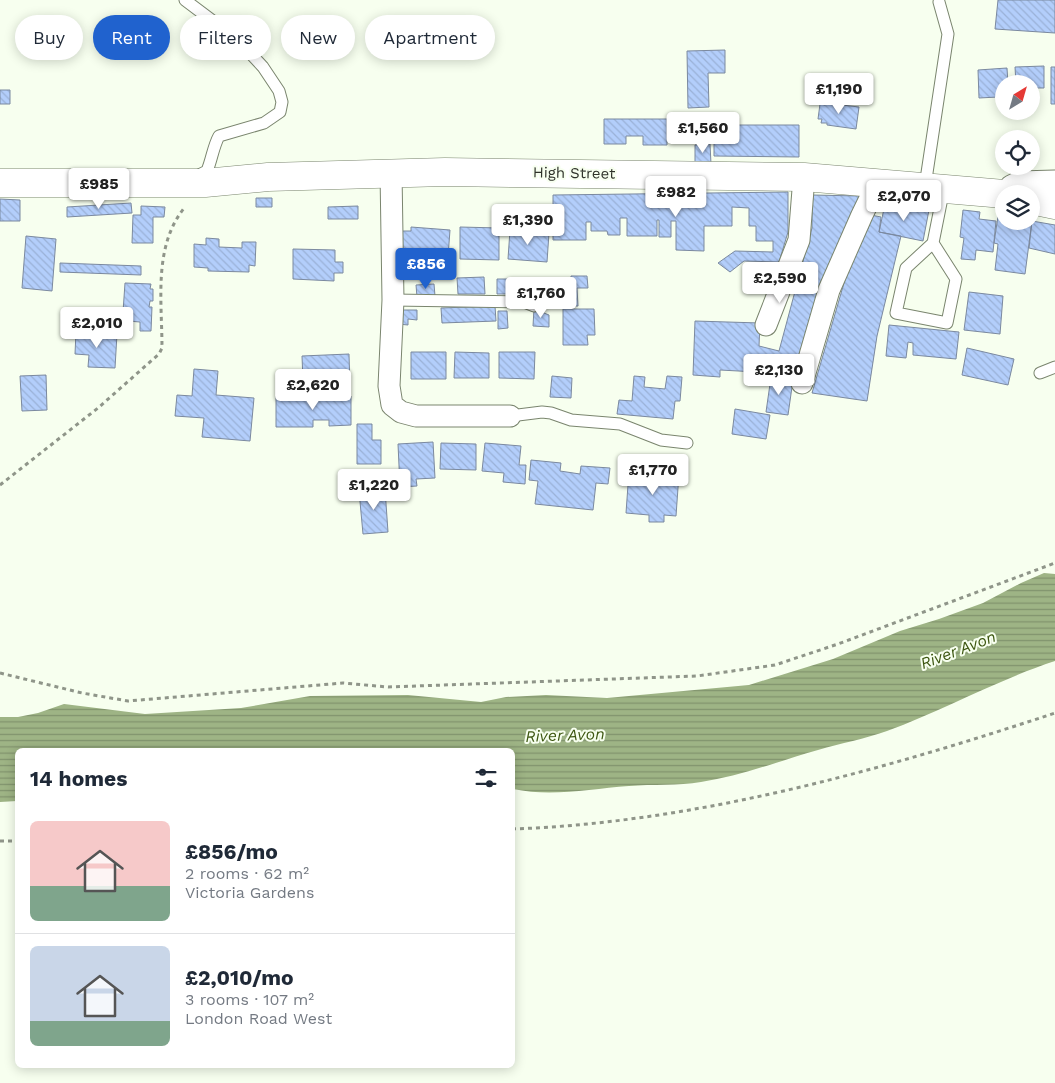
<!DOCTYPE html>
<meta charset="utf-8">
<style>
:root{--surface:#fff;--page:#f6f6f7;--text:#1f2937;--muted:#747a83;--line:#e0e1e3;--accent:#2062ce}
body{margin:0;font-family:"Work Sans",sans-serif;background:var(--page);color:var(--text);height:100vh;display:flex;flex-direction:column;font-size:19px;white-space:nowrap}
*{box-sizing:border-box;margin:0}
p{font-size:16px;color:var(--muted)}
.icon{flex:none;width:28px;height:28px;fill:none;stroke:currentColor;stroke-width:2;stroke-linecap:round;stroke-linejoin:round}
.map{position:relative;flex:1;overflow:hidden}
.side{position:absolute;left:15px;top:748px;width:500px;height:320px;display:flex;flex-direction:column;background:var(--surface);border-radius:8px;box-shadow:0 2px 12px #0003}
.side>*{flex:none}
.guide{position:absolute;left:15px;top:15px;width:500px;height:45px;display:flex;gap:10px}
.needle{width:32px;rotate:37deg}
.controls{position:absolute;left:995px;top:75px;display:grid;gap:10px}
.controls a{display:grid;place-items:center;width:45px;height:45px;border-radius:50%;background:var(--surface);box-shadow:0 2px 12px #0003;font-size:25px}
.price{position:absolute;translate:-50% -42px;padding:0 11px;border-radius:5px;background:#fff;color:#222;font-size:16px;line-height:32px;filter:drop-shadow(0 1px 2px #0008)}
.price::after{content:'';position:absolute;left:50%;top:30px;width:15px;height:11px;margin-left:-8px;background:inherit;clip-path:polygon(0 0,100% 0,50% 100%)}
.price.current{background:var(--accent);color:#fff}
ul{padding:0;list-style:none}
li{display:flex;align-items:center;gap:15px;height:125px;padding:0 15px}
li+li{border-top:1px solid var(--line)}
li span{display:grid;place-items:center;flex:none;width:140px;height:100px;border-radius:8px;color:#555}
li>.icon{margin-inline-start:auto}
span .icon{width:60px;height:60px;fill:#fffc;stroke-width:1}
li b{font-size:21px}
h2{display:flex;justify-content:space-between;align-items:center;height:60px;padding:0 15px;font-size:21px}
.chip{padding:0 18px;border-radius:22px;background:var(--surface);box-shadow:0 2px 12px #0003;font-size:18px;line-height:45px}
.chip.current{background:var(--accent);color:#fff}
.map>svg:first-child{display:block}
.water{fill:url(#water-rules)}
.building{fill:url(#building-back-hatch);stroke:#7b899f}
.lines{fill:none;stroke-linecap:round;stroke-linejoin:round}
.service-casing{stroke:#7a856e;stroke-width:13}
.minor-casing{stroke:#7a856e;stroke-width:23}
.tertiary-casing{stroke:#7a856e;stroke-width:29}
.path{stroke:#8f9589;stroke-width:3;stroke-dasharray:4 4;stroke-linecap:butt}
.service{stroke:#fff;stroke-width:11}
.minor{stroke:#fff;stroke-width:21}
.tertiary{stroke:#fff;stroke-width:28}
.labels{text-anchor:middle;dominant-baseline:central;stroke-width:4;stroke-linejoin:round;paint-order:stroke}
.street-label{font-size:15px;fill:#2e3229;stroke:#f7ffef}
.water-label{font-size:16px;font-style:italic;fill:#3d5711;stroke:#f7ffef}
</style>
<div class="map">
<svg width="1055" height="1083" viewBox="0 0 1055 1083">
<defs>
<pattern id="water-rules" width="6" height="5" patternUnits="userSpaceOnUse" patternTransform="scale(1.25)"><rect width="6" height="5" fill="#9eb485"/><path d="M0 2.5h6" fill="none" stroke="#81936d"/></pattern>
<pattern id="building-back-hatch" width="6" height="6" patternUnits="userSpaceOnUse" patternTransform="scale(1.25)"><rect width="6" height="6" fill="#b3cefb"/><path d="M-1 5l2 2M0 0l6 6M5-1l2 2" fill="none" stroke="#9ab1d7"/></pattern>
</defs>
<rect width="100%" height="100%" fill="#f7ffef"/>
<path class="water" d="M1044 573 1055 574V661C997 680 944 710 887 731 865 739 841 743 818 750 779 761 741 776 701 782 678 786 653 784 629 786 590 789 551 797 513 789L512 750H18L17 801 0 802V717H18L38 713 64 704 145 714 241 708 310 696 408 695 481 702 506 697 546 695 607 698 749 685 833 659 900 631 939 619 983 603 1021 583Z"/>
<path class="building" d="M998 0H1055V33L995 29Z
M725 50V73H708L709 107 688 108 687 51Z
M1044 66V88H1032L1033 97H1031V84H1016L1015 67Z
M1051 67H1055V104H1051Z
M1007 68 1008 84H1004V89H998V97L979 98 978 70Z
M0 90H10V104H0Z
M825 103 859 107 856 129 827 125V123H821L822 119H818L820 104 825 105Z
M604 119H667V145H643V136H626V144H604Z
M714 125H799V157L714 156Z
M710 144 711 164H695V145Z
M788 192V232L779 262 744 261 730 272 718 263 735 251 773 252V241H756V226H749V208L732 207V226H704V251L676 250V221H671V237H659V220H657V236H627V218H620V235H608L607 231H591V222H586V240H553V195Z
M812 195 860 196 793 374 720 370V377L693 375 695 321 760 323 759 346 779 351 812 228Z
M256 198H272V207H256Z
M0 199 20 200V221H0Z
M131 203 132 213 67 217V207Z
M885 204 929 210 923 241 879 232Z
M141 206 165 207 164 217H153V243H132L133 215H141Z
M358 206V219H328V207Z
M963 210 980 212 979 219 996 221 993 252 976 250 975 260 961 259 964 238 960 237Z
M871 215 881 217 879 232 901 236 877 336 867 401 812 393 858 235 863 229H868Z
M998 216 1004 217V221H1032L1025 274 995 270 998 244 994 243Z
M1032 221 1055 225V254L1029 248Z
M411 227 450 230 448 257 411 254V251L401 250 402 231H411Z
M460 227 499 228V260L460 259Z
M510 230 549 233 547 262 508 259Z
M26 236 56 239 52 291 22 288Z
M206 238 219 239V247L242 248V242H256L255 266 249 265V272L208 271V268L194 267V244L206 245Z
M293 249 335 250V262H343V273H334V281L293 279Z
M60 263 141 266V275L60 272Z
M571 276H587L588 288H577L578 306H552L551 288H571Z
M484 277 485 294H458L457 278Z
M497 279H507V294H497Z
M520 280 535 281 534 295 518 294Z
M125 283 151 284 150 289H153V301H150L149 307H152L151 331H140V322L127 321V313L123 312Z
M434 284 435 296 417 297 416 285Z
M969 292 1003 296 1000 334 964 330Z
M495 306 496 321 442 323 441 308Z
M534 309 549 315V327L533 326Z
M563 309H594L595 335H587L588 345H563Z
M398 310H417V320L408 319V325L398 324Z
M498 311H507L508 328 498 329Z
M889 325 959 332 956 359 913 355V343L908 342 906 358 886 356Z
M76 332 117 334 115 368 88 367 89 355 75 354Z
M967 348 1014 359 1008 385 962 375Z
M411 352H446V379H411Z
M455 352 489 353V378H454Z
M499 352H535L534 379 499 378Z
M349 354 350 388 327 389 326 380 303 381 302 356Z
M194 369 218 371 216 395 254 398 250 441 202 437 204 418 175 416 177 395 192 396Z
M46 375 47 410 22 411 20 376Z
M552 376 572 378 571 398 550 397Z
M634 376 645 377 644 387 665 389 667 376 682 377 680 401H675L673 419 617 414 619 400 632 401Z
M771 377 793 380 788 415 766 412Z
M276 396H351V425L329 426V420H313V427H276Z
M735 409 770 415 766 439 732 434Z
M357 424H372V440H381V464H357Z
M433 442 435 478 416 479 417 486 400 487 398 444Z
M441 443 476 444V470L440 469Z
M485 443 521 446 519 465H526L525 484 503 482 504 473 482 471Z
M531 460 561 463 560 471 580 474 581 466 610 468 608 484 596 483 593 510 535 504 538 481 529 480Z
M629 471 649 472V481L659 482 660 473 679 474 676 516 664 515V522H649V515L626 513Z
M385 489 388 532 363 534 359 491Z"/>
<g class="lines">
<defs>
<path id="service" d="M185 0 238 40 263 67 279 91 282 102 280 112 264 123 219 136C213 147 212 159 207 171L195 177
M925 186 948 34 939 2
M933 243 956 279 947 323 896 313 906 268 933 243 944 188
M393 300 524 302 534 306
M1040 373 1055 367
M510 416 542 412 551 413 571 420 620 424 661 440 687 443"/>
<path id="minor" d="M391 172 393 300 389 386 392 405 401 412 416 416H510
M1011 194V186L1019 182 1055 181
M766 325 799 240 804 177
M802 383 829 290 862 215 878 182"/>
<path id="tertiary" d="M0 183H205L268 177 445 172 804 177 1004 194
M1031 200 1055 205"/>
</defs>
<use href="#service" class="service-casing"/>
<use href="#minor" class="minor-casing"/>
<use href="#tertiary" class="tertiary-casing"/>
<path class="path" d="M0 485 98 408 159 354 162 348C162 300 153 246 185 207
M0 673 82 693 128 701 343 683 388 687 697 676 775 665 838 644 1055 563
M512 829C694 823 883 770 1055 713
M0 841H18"/>
<use href="#service" class="service"/>
<use href="#minor" class="minor"/>
<use href="#tertiary" class="tertiary"/>
</g>
<g class="labels">
<g class="street-label">
<text transform="translate(574 173) rotate(1)">High Street</text>
</g>
<g class="water-label">
<text transform="translate(958 650) rotate(-21)">River Avon</text>
<text transform="translate(565 735) rotate(-2)">River Avon</text>
</g>
</g>
</svg>
<div class="controls">
<a><svg class="needle" viewBox="-14 -14 28 28"><path d="M0-13l5 13h-10z" fill="#e53935"/><path d="M0 13l5-13h-10z" fill="#747a83"/></svg></a>
<a><svg class="icon" aria-label="locate" viewBox="0 0 24 24"><circle cx="12" cy="12" r="6"/><path d="M12 2v4M12 18v4M2 12h4M18 12h4"/></svg></a>
<a><svg class="icon" aria-label="layers" viewBox="0 0 24 24"><path d="M12 4l9 5-9 5-9-5zM3 14l9 5 9-5"/></svg></a>
</div>
<b class="price" style="left:839px;top:115px">£1,190</b>
<b class="price" style="left:703px;top:154px">£1,560</b>
<b class="price" style="left:99px;top:210px">£985</b>
<b class="price" style="left:676px;top:218px">£982</b>
<b class="price" style="left:904px;top:222px">£2,070</b>
<b class="price" style="left:528px;top:246px">£1,390</b>
<b class="price current" style="left:426px;top:290px">£856</b>
<b class="price" style="left:780px;top:304px">£2,590</b>
<b class="price" style="left:541px;top:319px">£1,760</b>
<b class="price" style="left:97px;top:349px">£2,010</b>
<b class="price" style="left:779px;top:396px">£2,130</b>
<b class="price" style="left:313px;top:411px">£2,620</b>
<b class="price" style="left:653px;top:496px">£1,770</b>
<b class="price" style="left:374px;top:511px">£1,220</b>
<div class="guide">
<a class="chip">Buy</a>
<a class="chip current">Rent</a>
<a class="chip">Filters</a>
<a class="chip">New</a>
<a class="chip">Apartment</a>
</div>
<section class="side">
<h2>14 homes<svg class="icon" aria-label="filters" viewBox="0 0 24 24"><path d="M4 7h16M4 17h16"/><circle cx="9" cy="7" r="2"/><circle cx="15" cy="17" r="2"/></svg></h2>
<ul>
<li><span style="background:linear-gradient(#f6c9c9 65%,#7fa58c 0)"><svg class="icon" aria-label="home" viewBox="0 0 24 24"><path d="M3 11l9-7 9 7M6 9v11h12V9"/></svg></span><div><b>£856/mo</b><p>2 rooms · 62 m²</p><p>Victoria Gardens</p></div></li>
<li><span style="background:linear-gradient(#c9d6e8 75%,#7fa58c 0)"><svg class="icon" aria-label="home" viewBox="0 0 24 24"><path d="M3 11l9-7 9 7M6 9v11h12V9"/></svg></span><div><b>£2,010/mo</b><p>3 rooms · 107 m²</p><p>London Road West</p></div></li>
</ul>
</section>
</div>
